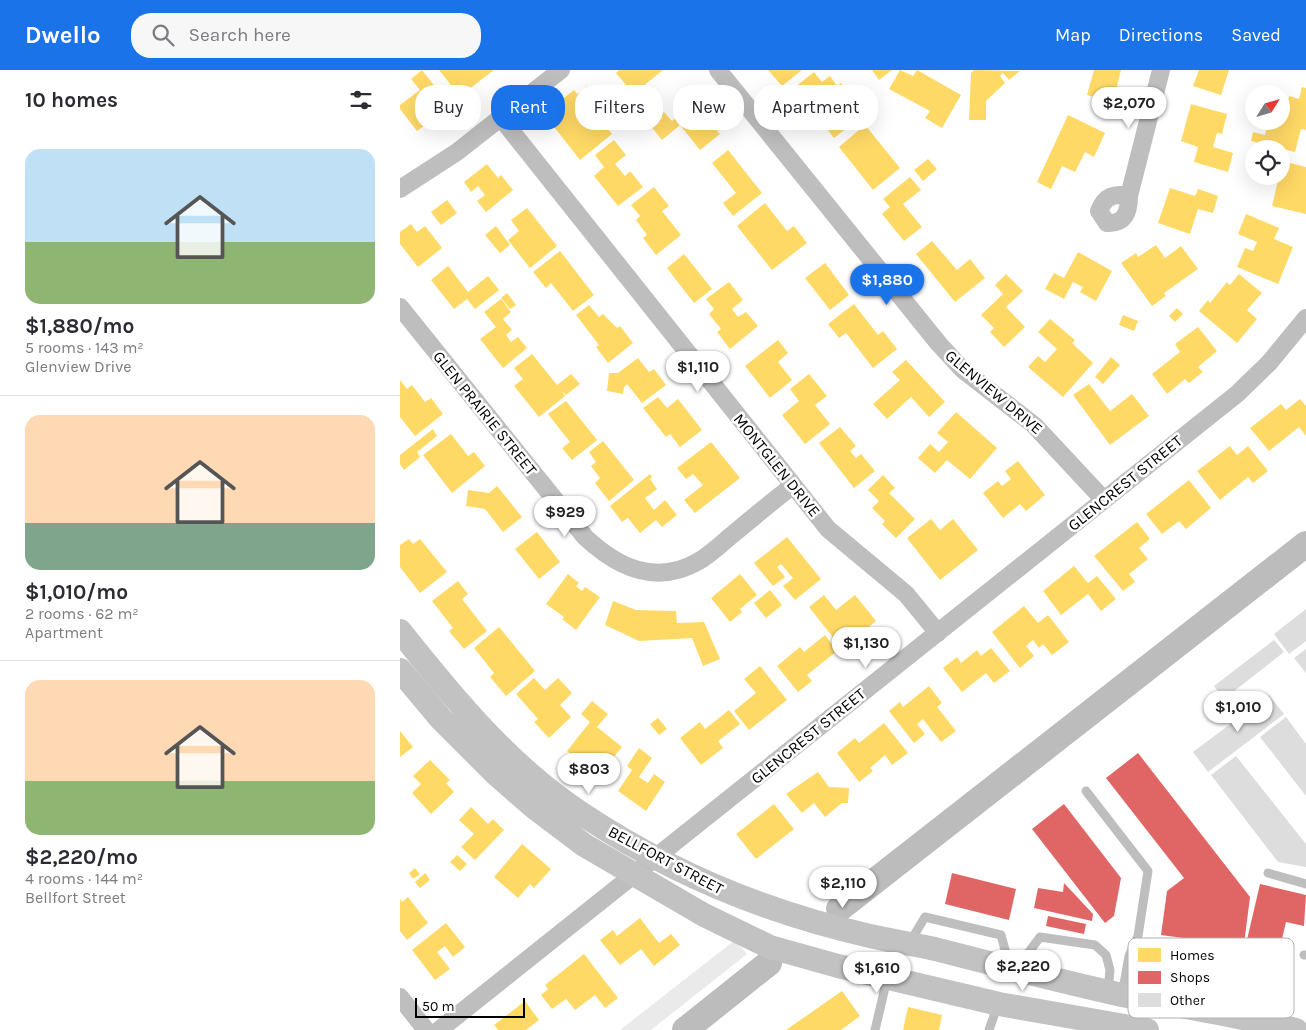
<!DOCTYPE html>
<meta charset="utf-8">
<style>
:root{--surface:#fff;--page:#f7f7f7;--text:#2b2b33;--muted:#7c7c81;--line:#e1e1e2;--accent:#1a73e8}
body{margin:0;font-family:Karla,sans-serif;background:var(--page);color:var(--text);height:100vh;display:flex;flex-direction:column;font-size:19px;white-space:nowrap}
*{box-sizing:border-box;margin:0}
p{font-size:16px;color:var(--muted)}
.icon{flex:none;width:28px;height:28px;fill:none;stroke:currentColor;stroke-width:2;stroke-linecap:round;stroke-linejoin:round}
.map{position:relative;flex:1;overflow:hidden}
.panel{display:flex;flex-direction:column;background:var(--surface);width:400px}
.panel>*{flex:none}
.hud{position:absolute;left:15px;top:15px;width:475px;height:45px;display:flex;gap:10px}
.needle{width:32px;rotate:53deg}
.fabs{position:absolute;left:845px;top:15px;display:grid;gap:10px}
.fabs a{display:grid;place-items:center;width:45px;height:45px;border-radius:50%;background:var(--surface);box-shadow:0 5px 20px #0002;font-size:25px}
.scale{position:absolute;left:15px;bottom:12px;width:110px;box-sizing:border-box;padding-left:5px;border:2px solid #000;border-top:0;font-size:14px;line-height:18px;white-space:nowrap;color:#000;-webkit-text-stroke:4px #fff;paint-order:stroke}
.price{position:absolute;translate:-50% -42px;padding:0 11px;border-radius:18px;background:#fff;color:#222;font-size:16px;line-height:32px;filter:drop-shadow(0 1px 2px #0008)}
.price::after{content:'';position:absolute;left:50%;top:30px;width:15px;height:11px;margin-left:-8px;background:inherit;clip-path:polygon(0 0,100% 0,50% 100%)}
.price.on{background:var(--accent);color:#fff}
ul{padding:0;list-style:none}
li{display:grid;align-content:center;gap:10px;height:265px;padding:0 25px}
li+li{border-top:1px solid var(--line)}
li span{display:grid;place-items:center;height:155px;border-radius:15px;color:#555}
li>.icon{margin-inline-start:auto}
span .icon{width:90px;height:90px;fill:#fffc;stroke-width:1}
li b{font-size:21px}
h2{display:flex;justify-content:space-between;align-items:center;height:60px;padding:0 25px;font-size:21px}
.chip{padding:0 18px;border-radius:20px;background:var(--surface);box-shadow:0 5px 20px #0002;font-size:18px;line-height:45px}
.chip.on{background:var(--accent);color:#fff}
header{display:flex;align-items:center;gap:30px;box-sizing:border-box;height:70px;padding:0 25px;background:var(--accent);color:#fff}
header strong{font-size:24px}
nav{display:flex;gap:28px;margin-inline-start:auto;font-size:18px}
.search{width:350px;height:45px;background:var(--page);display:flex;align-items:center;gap:12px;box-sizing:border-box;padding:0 18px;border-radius:20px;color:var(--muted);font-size:19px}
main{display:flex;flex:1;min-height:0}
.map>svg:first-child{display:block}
.green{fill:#eaeaea}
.homes{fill:#ffd966}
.shops{fill:#e06666}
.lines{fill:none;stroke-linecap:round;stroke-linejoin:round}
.river{stroke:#bcbcbc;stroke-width:26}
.building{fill:#ddd}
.service{stroke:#bebebe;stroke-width:9}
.minor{stroke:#bebebe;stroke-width:18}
.secondary{stroke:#c2c2c2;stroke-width:24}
.labels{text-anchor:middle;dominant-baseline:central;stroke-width:5;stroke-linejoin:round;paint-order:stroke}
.street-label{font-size:16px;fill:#000;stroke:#fff}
.key{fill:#fff;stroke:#b2b2b2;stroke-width:1}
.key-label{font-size:14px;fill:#000}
</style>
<header>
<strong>Dwello</strong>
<div class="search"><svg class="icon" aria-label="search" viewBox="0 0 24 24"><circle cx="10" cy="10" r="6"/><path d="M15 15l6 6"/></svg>Search here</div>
<nav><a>Map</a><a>Directions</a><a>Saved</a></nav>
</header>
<main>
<section class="panel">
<h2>10 homes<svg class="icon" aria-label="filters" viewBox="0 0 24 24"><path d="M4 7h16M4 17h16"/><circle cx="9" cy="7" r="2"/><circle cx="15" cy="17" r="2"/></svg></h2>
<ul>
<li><span style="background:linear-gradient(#bfe0f5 60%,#8fb573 0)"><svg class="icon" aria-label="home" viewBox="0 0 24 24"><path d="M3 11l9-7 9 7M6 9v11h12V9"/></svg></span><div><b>$1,880/mo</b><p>5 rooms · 143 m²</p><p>Glenview Drive</p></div></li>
<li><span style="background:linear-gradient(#ffd9b3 70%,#7fa58c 0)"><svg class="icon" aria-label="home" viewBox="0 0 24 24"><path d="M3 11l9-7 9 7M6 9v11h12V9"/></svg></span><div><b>$1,010/mo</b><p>2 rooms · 62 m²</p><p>Apartment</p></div></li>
<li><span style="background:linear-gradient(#ffd9b3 65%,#8fb573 0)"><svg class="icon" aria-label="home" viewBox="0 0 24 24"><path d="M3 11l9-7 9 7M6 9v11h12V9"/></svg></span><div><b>$2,220/mo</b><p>4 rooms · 144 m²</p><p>Bellfort Street</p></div></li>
</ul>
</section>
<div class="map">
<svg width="906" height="960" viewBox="0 0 906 960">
<rect width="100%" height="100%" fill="#fff"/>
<path class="green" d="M335 870 347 884 251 960H220Z"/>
<path class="homes" d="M22 0 48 33 31 46 34 49 17 61 0 39V35L20 20 11 9Z
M39 0H94L60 26Z
M219 0H263L242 17 259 37 240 52 222 28 231 21 216 3Z
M368 0H402L382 16Z
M472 0H492L479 10Z
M500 0 513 6 517 0 561 25 542 58 525 48 530 41 489 19Z
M574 0 620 1 609 10 603 3 600 6 605 13 586 31V50H569L571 3Z
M694 0H721L713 32 687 25Z
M799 0H829L821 25 793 16Z
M414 2 422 12 430 6 437 16 441 13 466 43 434 68 394 18Z
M187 16 206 40 198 47 212 64 180 90 144 44 174 20 177 24Z
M902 17 906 18V60L901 59 895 82 851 71 853 62 865 65 868 51H881V39L886 41 889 26 899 29Z
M295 33 320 64 300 80 280 55 262 70 249 54 264 42 272 51Z
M791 34 827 44 822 64 817 63 813 77 833 83 828 102 794 92 798 77 781 71Z
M668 45 705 63 694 87 685 82 675 102 662 96 651 119 637 112Z
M465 55 500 98 473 120 439 77Z
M214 70 226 85 215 94 225 106 230 101 243 117 218 136 194 106 204 97 195 85Z
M328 80 362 123 333 146 323 133 336 123 312 93Z
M528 89 537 99 523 111 514 100Z
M882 91 906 97V144L872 136 879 106H881Z
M87 94 98 108 101 105 113 120 86 142 77 131 85 125 78 116 71 122 64 112Z
M510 107 521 120 503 134 522 157 504 171 482 144 490 137 483 129Z
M254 117 269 136 262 141 281 165 256 185 243 168 247 165 236 150 240 146 231 135Z
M770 118 795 126 798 119 818 126 813 143 798 139 790 164 758 153Z
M47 130 57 143 41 155 31 142Z
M365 133 387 161 394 156 407 173 372 200 337 156Z
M127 138 157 176 130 198 108 170 119 161 111 150Z
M846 144 879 158 874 169 893 177 878 214 837 197 845 178 853 181 857 172 838 164Z
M11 154 17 162 25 156 42 178 18 197 0 174V162Z
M96 156 110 175 100 183 85 165Z
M532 171 557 200 570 189 585 208 555 232 516 184Z
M756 175 765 188 781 176 798 199 764 223 766 226 752 236 721 193 736 183 738 187Z
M160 181 194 225 173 241 151 213 146 218 133 202Z
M678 182 712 201 696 231 680 222 683 217 673 212 664 229 645 219 654 203 664 208Z
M284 184 312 219 294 233 267 198Z
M425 193 449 225 430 240 405 208Z
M48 196 68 222 88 206 99 220 75 239 67 229 54 239 31 210Z
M606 204 623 221 606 237 625 257 604 277 590 262 594 258 581 245 603 224 595 215Z
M839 204 862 223 847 240 857 249 837 273 799 241 808 230 810 233 827 212 830 215Z
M329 212 343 230 332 239 338 247 346 242 358 256 330 279 317 262 321 259 309 244 314 239 306 229Z
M107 223 116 235 110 239 101 228Z
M101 229 111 242 103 249 112 260 106 265 111 272 118 267 127 278 103 298 80 269 96 257 84 242Z
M454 234 478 265 483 261 497 279 473 298 446 263 439 268 428 254Z
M189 235 199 247 203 244 217 258 220 256 233 273 208 293 196 277 199 275 176 245Z
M777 238 783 244 775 252 769 246Z
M723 245 738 251 734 261 719 255Z
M650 249 675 270 672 273 693 293 663 327 628 297 638 286 645 292 657 279 638 262Z
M798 257 817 281 798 297 803 302 789 313 785 309 767 324 752 304 780 282 775 274Z
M378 270 388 283 378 292 392 310 370 328 345 296Z
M132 284 157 315 171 304 180 314 166 325 162 321 165 326 139 347 114 316 123 309 114 298Z
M711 287 720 295 703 314 695 307Z
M238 288 249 302 254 299 266 315 242 333 227 314 224 317 223 324 207 321 209 303H218Z
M506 290 545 332 529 347 511 327 487 349 473 334 500 310 492 302Z
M409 304 427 326 415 335 430 354 405 374 382 345 399 331 390 319Z
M0 310 7 319 12 315 25 332 31 328 43 344 15 366 0 347Z
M689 314 710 341 732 324 749 346 710 375 673 325Z
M258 327 267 338 278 329 302 360 280 377 270 364 266 367 243 338Z
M900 329 906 336V366L899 357 869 381 850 358 881 334 886 340Z
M166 331 197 370 172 390 162 378 170 372 148 344Z
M556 342 597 378 570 409 547 390 535 403 518 388 530 374 539 382 548 372 537 363Z
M440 357 456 376 450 381 456 388 461 384 475 401 454 418 419 373Z
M33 359 37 366 17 382 20 387 4 400 0 394V385Z
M51 364 68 386 74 382 85 396 52 423 23 385Z
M203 371 234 410 209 431 195 413 200 408 191 396 196 392 189 382Z
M311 372 340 408 295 443 284 430 303 415 293 404 286 409 277 398Z
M830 376 837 385 848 376 868 401 853 413 848 407 820 430 797 401Z
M618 391 645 425 626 441 620 434 603 448 583 423 598 411 602 416 611 409 605 401Z
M250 404 252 407 250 409 257 419 245 428 254 440 265 430 277 445 262 457 256 450 240 463 228 448 222 452 210 436Z
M483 405 495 418 489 423 515 449 496 468 482 454 485 451 472 438 479 431 468 420Z
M789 410 811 438 786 459 779 451 762 464 746 444Z
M97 416 122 447 103 462 85 439 66 436 68 420 89 423Z
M531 449 540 460 553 449 578 480 540 510 507 468Z
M737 452 750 469 739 478 748 489 729 504 735 512 723 521 694 486Z
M137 462 160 492 139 509 115 479Z
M387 467 421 509 395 530 383 516 393 508 381 494 377 497 385 507 373 516 354 493Z
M9 469 13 474 20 469 47 502 20 523 0 497V475Z
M674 496 688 513 697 506 716 529 701 541 688 524 661 545 643 521Z
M168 504 179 513 176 516 182 521 185 517 200 527 176 560 162 549 164 547 146 534Z
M340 504 357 525 340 539 342 542 330 552 311 528Z
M58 511 68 524 62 529 87 561 64 579 49 561 53 558 32 531Z
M370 520 382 535 366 548 354 533Z
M424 525 436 540 455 525 476 551 442 579 409 537Z
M213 531 236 540 276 541 277 553 304 552 320 589 303 596 292 568 239 571 205 555Z
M624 536 638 553 648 545 669 572 652 585 643 574 639 578 633 570 626 576 634 586 620 598 592 562Z
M99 557 135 601 106 626 90 607 94 603 74 578Z
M425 565 437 581 407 605 412 611 398 622 377 596 400 577 404 582Z
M591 578 610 601 594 613 586 603 562 622 543 598 557 587 561 593 577 580 581 586Z
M360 596 387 630 349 660 334 641 356 623 344 609Z
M134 608 145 620 158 608 172 623 160 635 171 647 149 668 134 652 138 649 116 624Z
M529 616 542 633 537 637 556 661 541 672 523 649 517 654 525 664 514 673 489 641 500 632 503 637Z
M192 631 208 644 197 657 222 677 198 706 167 681 190 652 181 644Z
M329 640 340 654 318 671 323 678 301 695 280 668 300 652 305 659Z
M258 648 267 659 259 665 250 654Z
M484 653 508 683 492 695 485 685 470 698 473 701 459 712 437 683 455 668 459 673Z
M0 661 13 677 0 687Z
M239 678 252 688 239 707 248 713 254 704 265 712 246 741 218 721 232 700 227 696Z
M30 690 50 710 46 713 54 722 31 744 12 723 21 714 13 706Z
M418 702 429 717 449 718 448 733H442L425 747 414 733 402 743 386 724Z
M374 734 394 759 356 789 336 764Z
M71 737 88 754 93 749 104 760 75 790 61 777 74 764 59 750Z
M122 774 151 799 134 818 130 814 118 828 94 807Z
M57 785 67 794 60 801 50 792Z
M15 798 20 804 13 809 9 803Z
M25 803 30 810 20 818 15 812Z
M8 827 28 853 7 870 0 861V829L2 832Z
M240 848 259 873 271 864 280 875 254 896 241 879 220 895 200 870 213 860 217 866Z
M46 853 65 877 53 887 45 876 37 882 50 899 35 910 12 880Z
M184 884 218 928 205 938 195 925 175 940 166 929 152 939 141 925 148 919 145 915Z
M442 921 460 946 441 960H386Z
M125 931 139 950 126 960H98L94 955Z
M508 937 542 945 539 960H503Z"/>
<path class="shops" d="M738 683 850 827 844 874 841 876 761 865 767 821 784 808 706 708Z
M664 734 721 808 714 846 705 853 632 759Z
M552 803 616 819 609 850 545 834Z
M664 813 693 844 692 851 634 838 638 818 663 822Z
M860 814 906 825 904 856 886 852 869 925 836 917Z
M648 846 686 854 684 864 646 856Z"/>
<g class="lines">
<path class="river" d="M439 839 906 474
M285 960 369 893"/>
</g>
<path class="building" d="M906 539V571L889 584 874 564Z
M874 570 884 582 824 629 814 616Z
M906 579V603L894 588Z
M869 625 884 644 808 702 793 682Z
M886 647 906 674V726L860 667Z
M836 686 906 774V797L878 792 811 705Z"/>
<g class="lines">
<path class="service" d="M686 721 748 801 738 866 729 886 722 925
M868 803 906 814
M510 872 525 847 601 865 610 898 626 886 640 867 695 875 706 885 710 900 708 921
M731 881 831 902
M904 885H906
M776 933 784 892
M475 960 487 909
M589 960 598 934"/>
<path class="minor" d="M318 0 539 274 563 300 634 355 704 430
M101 48 428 459 506 524 538 563
M0 119 57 82 161 0
M729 126C714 123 705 126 699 141L707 153C725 154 729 142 729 126L761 0
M0 237 185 467C218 498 256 516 299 491 311 484 322 473 332 465 352 448 372 432 392 416
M0 927 26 960
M39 960 837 324 869 293 906 248"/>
<path class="secondary" d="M0 561C53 628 110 697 182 744 269 802 368 843 470 866 492 871 513 874 535 879 597 895 659 911 722 925 780 937 839 945 896 960
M0 600 41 649 96 704 135 738 184 775 304 845 370 877 438 896 599 934 747 960"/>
</g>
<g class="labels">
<g class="street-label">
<text transform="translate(594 322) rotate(40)">GLENVIEW DRIVE</text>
<text transform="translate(85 343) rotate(51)">GLEN PRAIRIE STREET</text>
<text transform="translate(377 395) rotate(51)">MONTGLEN DRIVE</text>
<text transform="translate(725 413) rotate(-39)">GLENCREST STREET</text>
<text transform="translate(408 666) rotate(-39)">GLENCREST STREET</text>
<text transform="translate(266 790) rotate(28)">BELLFORT STREET</text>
</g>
</g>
<rect x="728" y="868" width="166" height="80" rx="8" class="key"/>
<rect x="738" y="878" width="23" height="14" fill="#ffd966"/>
<rect x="738" y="901" width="23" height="13" fill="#e06666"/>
<rect x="738" y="923" width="23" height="14" fill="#ddd"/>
<g class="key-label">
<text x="770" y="890">Homes</text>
<text x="770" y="912">Shops</text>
<text x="770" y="935">Other</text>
</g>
</svg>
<div class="fabs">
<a><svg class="needle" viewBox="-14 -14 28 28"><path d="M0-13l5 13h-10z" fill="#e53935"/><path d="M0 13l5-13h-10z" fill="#7c7c81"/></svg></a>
<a><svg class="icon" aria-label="locate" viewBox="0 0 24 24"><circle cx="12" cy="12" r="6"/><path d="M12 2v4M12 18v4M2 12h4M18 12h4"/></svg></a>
</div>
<div class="scale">50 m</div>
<b class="price" style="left:729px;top:59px">$2,070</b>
<b class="price on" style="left:487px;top:236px">$1,880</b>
<b class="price" style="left:298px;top:323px">$1,110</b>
<b class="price" style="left:165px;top:468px">$929</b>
<b class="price" style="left:466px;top:599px">$1,130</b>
<b class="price" style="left:838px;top:663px">$1,010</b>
<b class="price" style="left:189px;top:725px">$803</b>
<b class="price" style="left:443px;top:839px">$2,110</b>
<b class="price" style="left:623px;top:922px">$2,220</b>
<b class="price" style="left:477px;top:924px">$1,610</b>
<div class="hud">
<a class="chip">Buy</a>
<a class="chip on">Rent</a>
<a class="chip">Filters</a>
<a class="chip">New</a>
<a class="chip">Apartment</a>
</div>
</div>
</main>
